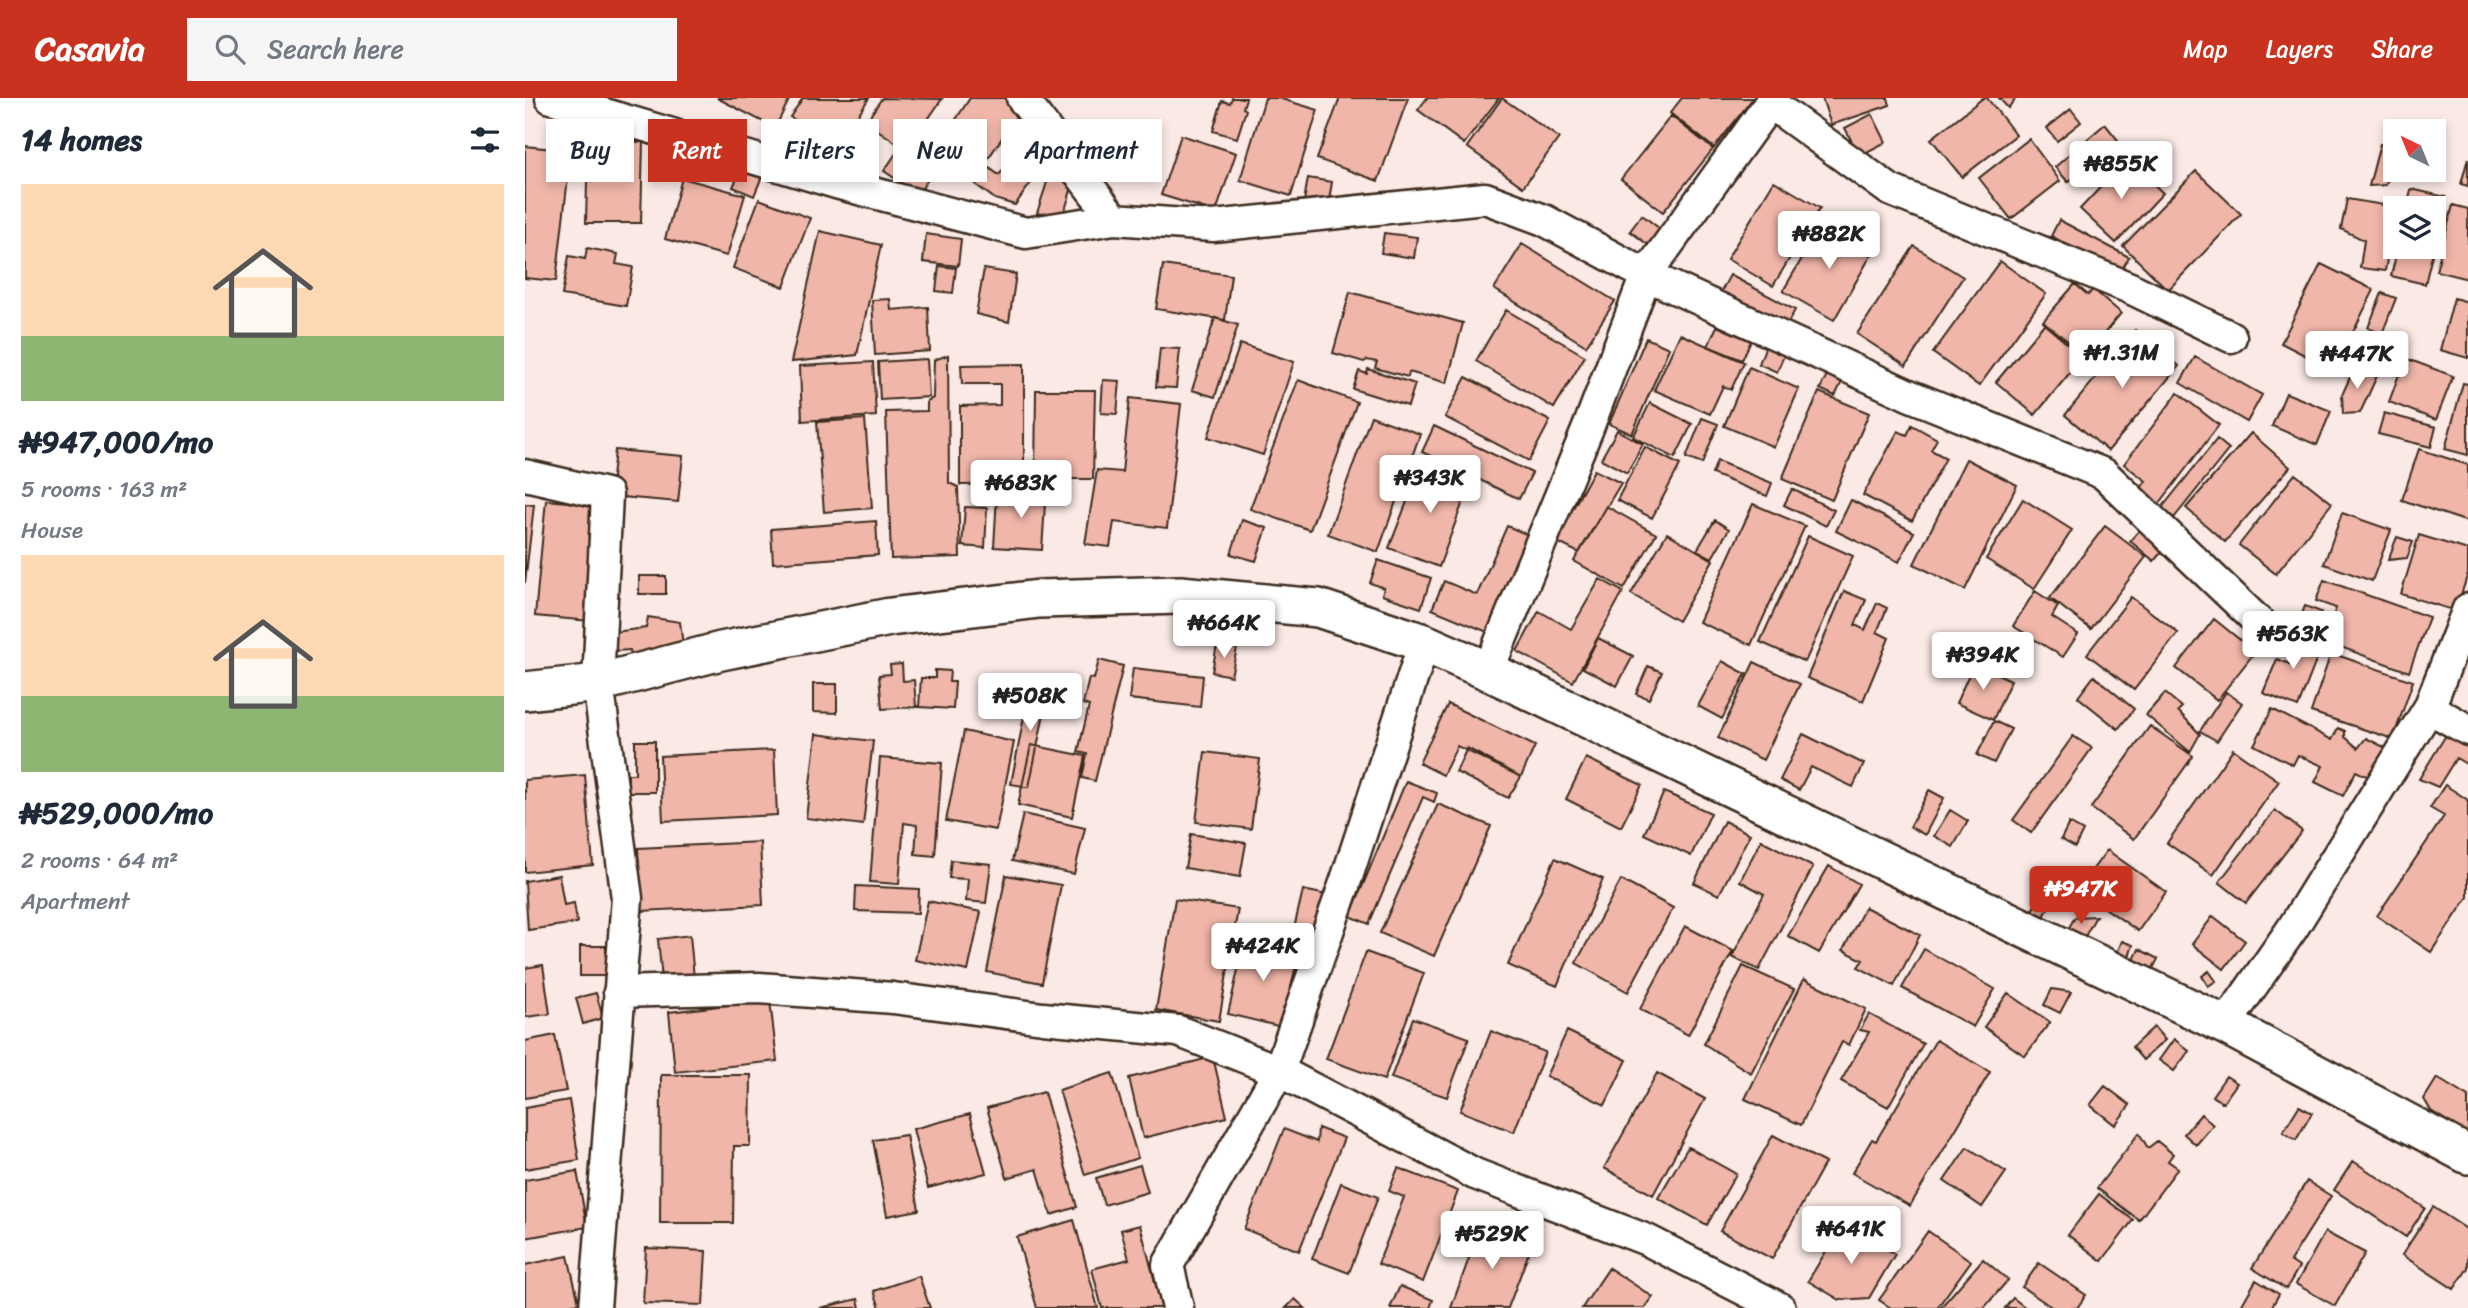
<!DOCTYPE html>
<meta charset="utf-8">
<style>
:root{--surface:#fff;--page:#f6f6f7;--text:#1f2937;--muted:#747a83;--accent:#c8321e}
body{margin:0;font-family:Sriracha,sans-serif;background:var(--page);color:var(--text);height:100vh;display:flex;flex-direction:column;font-size:26px;white-space:nowrap}
*{box-sizing:border-box;margin:0}
p{font-size:23px;color:var(--muted)}
.icon{flex:none;width:38px;height:38px;fill:none;stroke:currentColor;stroke-width:2;stroke-linecap:round;stroke-linejoin:round}
.map{position:relative;flex:1;overflow:hidden}
.side{display:flex;flex-direction:column;background:var(--surface);width:525px}
.side>*{flex:none}
.top-card{position:absolute;left:21px;top:21px;width:665px;height:63px;display:flex;gap:14px}
.needle{width:46px;rotate:317deg}
.buttons{position:absolute;left:1858px;top:21px;display:grid;gap:14px}
.buttons a{display:grid;place-items:center;width:63px;height:63px;border-radius:0px;background:var(--surface);box-shadow:0 4px 10px #0003;font-size:35px}
.price{position:absolute;translate:-50% -60px;padding:0 16px;border-radius:7px;background:#fff;color:#222;font-size:23px;line-height:46px;filter:drop-shadow(0 2px 4px #0008)}
.price::after{content:'';position:absolute;left:50%;top:42px;width:21px;height:16px;margin-left:-10px;background:inherit;clip-path:polygon(0 0,100% 0,50% 100%)}
.price.active{background:var(--accent);color:#fff}
ul{padding:0;list-style:none}
li{display:grid;align-content:center;gap:14px;height:371px;padding:0 21px}
li span{display:grid;place-items:center;height:217px;border-radius:0px;color:#555}
li>.icon{margin-inline-start:auto}
span .icon{width:126px;height:126px;fill:#fffc;stroke-width:1}
li b{font-size:30px}
h2{display:flex;justify-content:space-between;align-items:center;height:84px;padding:0 21px;font-size:30px}
.chip{padding:0 24px;border-radius:0px;background:var(--surface);box-shadow:0 4px 10px #0003;font-size:24px;line-height:63px}
.chip.active{background:var(--accent);color:#fff}
header{display:flex;align-items:center;gap:42px;box-sizing:border-box;height:98px;padding:0 35px;background:var(--accent);color:#fff}
header strong{font-size:33px}
nav{display:flex;gap:38px;margin-inline-start:auto;font-size:24px}
.search{width:490px;height:63px;background:var(--page);display:flex;align-items:center;gap:18px;box-sizing:border-box;padding:0 24px;border-radius:0px;color:var(--muted);font-size:26px}
main{display:flex;flex:1;min-height:0}
.map>svg:first-child{display:block}
.building{fill:#f0b6a9;stroke:#3b2a1e;stroke-width:2}
.lines{fill:none;stroke-linecap:round;stroke-linejoin:round}
.minor-casing{stroke:#3b2a1e;stroke-width:35}
.tertiary-casing{stroke:#3b2a1e;stroke-width:42}
.minor{stroke:#fff;stroke-width:30}
.tertiary{stroke:#fff;stroke-width:37}
</style>
<header>
<strong>Casavia</strong>
<div class="search"><svg class="icon" aria-label="search" viewBox="0 0 24 24"><circle cx="10" cy="10" r="6"/><path d="M15 15l6 6"/></svg>Search here</div>
<nav><a>Map</a><a>Layers</a><a>Share</a></nav>
</header>
<main>
<section class="side">
<h2>14 homes<svg class="icon" aria-label="filters" viewBox="0 0 24 24"><path d="M4 7h16M4 17h16"/><circle cx="9" cy="7" r="2"/><circle cx="15" cy="17" r="2"/></svg></h2>
<ul>
<li><span style="background:linear-gradient(#ffd9b3 70%,#8fb573 0)"><svg class="icon" aria-label="home" viewBox="0 0 24 24"><path d="M3 11l9-7 9 7M6 9v11h12V9"/></svg></span><div><b>₦947,000/mo</b><p>5 rooms · 163 m²</p><p>House</p></div></li>
<li><span style="background:linear-gradient(#ffd9b3 65%,#8fb573 0)"><svg class="icon" aria-label="home" viewBox="0 0 24 24"><path d="M3 11l9-7 9 7M6 9v11h12V9"/></svg></span><div><b>₦529,000/mo</b><p>2 rooms · 64 m²</p><p>Apartment</p></div></li>
</ul>
</section>
<div class="map">
<svg width="1943" height="1210" viewBox="0 0 1943 1210">
<rect width="100%" height="100%" fill="#fae9e5"/>
<filter id="ink" filterUnits="userSpaceOnUse"><feTurbulence type="fractalNoise" baseFrequency=".0143" numOctaves="2"/><feDisplacementMap in="SourceGraphic" scale="14" xChannelSelector="R" yChannelSelector="G"/><feConvolveMatrix kernelMatrix="1 2 1 2 8 2 1 2 1" color-interpolation-filters="sRGB"/></filter>
<g filter="url(#ink)">
<path class="building" d="M192 0H265L250 30Z
M278 0H344L312 49 265 19Z
M357 0 417 1 397 30 425 49 393 96 359 73 376 48 341 24Z
M445 0H484L498 9 462 62 422 35Z
M707 0H721L718 10 721 12 712 40 688 33 697 3 705 5Z
M740 0H753L793 12 766 98 715 82Z
M815 0H883L853 83 792 61Z
M902 0H974L939 46 893 12Z
M977 0 1034 40 998 89 942 49Z
M1157 0H1228L1189 50 1145 15Z
M1297 0H1363L1365 7 1306 27Z
M1458 0H1462L1491 37 1437 79 1406 41Z
M1474 0H1491L1483 10Z
M1546 11 1556 24 1532 43 1522 30Z
M1347 16 1361 44 1334 58 1320 30Z
M1146 18 1188 51 1138 114 1096 81Z
M1580 26 1593 42 1543 84 1530 69Z
M507 33 531 50 490 107 470 101 450 86 463 69 474 77Z
M656 37 711 55 691 114 636 97Z
M1504 41 1535 83 1486 121 1454 80Z
M63 43 118 44 116 125H61Z
M1855 46 1871 50 1861 87 1844 88Z
M0 48 46 53 31 183 0 180Z
M1943 60V88L1936 86Z
M1602 61 1638 95 1591 145 1555 111Z
M218 67 238 76 229 98 208 89Z
M526 72 550 79 537 122 512 115Z
M1671 73 1716 116 1643 192 1598 148Z
M157 80 220 97 202 158 140 141Z
M783 80 807 84 803 108 779 103Z
M1249 83 1295 110 1248 188 1202 161Z
M1886 91 1921 99 1909 147V110H1882Z
M234 101 285 120 259 189 208 170Z
M1822 101 1871 109 1860 173 1835 170 1839 142 1816 131Z
M1928 107 1943 111V181L1911 173Z
M1117 117 1139 134 1127 150 1105 133Z
M1534 122 1604 159 1595 175 1526 138Z
M1299 123 1349 152 1309 222 1258 193Z
M295 133 356 147 332 257 266 264Z
M859 135 892 139 889 160 856 155Z
M401 136 436 141 433 168 398 164Z
M997 146 1090 203 1061 248 969 191Z
M1389 148 1438 179 1381 268 1332 236Z
M1873 149H1909L1900 186 1866 178Z
M62 150 93 156 91 166 108 169 101 208 37 197 44 158 60 161Z
M1475 163 1521 196 1454 288 1408 255Z
M1796 166 1849 192 1809 272 1756 245Z
M638 167 706 177 700 222 631 211Z
M414 168 431 170 428 195 411 193Z
M459 171 491 176 484 224 451 216Z
M1205 177 1270 212 1258 234 1193 199Z
M1550 186 1563 197 1568 191 1596 215 1561 258 1518 223Z
M825 194 938 225 922 285 884 274 883 279 850 270 852 264 842 262 839 264 808 255Z
M1857 195 1871 200 1857 236 1843 230Z
M1929 200 1943 204V260L1915 252Z
M365 201 366 212 403 209 405 253 350 257 347 202Z
M981 212 1060 258 1029 310 951 263Z
M690 220 713 227 690 299 667 292Z
M1519 226 1558 259 1510 317 1471 284Z
M1192 228 1226 243 1217 262 1183 248Z
M1610 232 1654 268 1583 353 1540 317Z
M1155 236 1219 264 1206 292 1198 288 1185 316 1129 292Z
M1121 240 1144 250 1107 336 1084 326Z
M715 246 769 264 738 357 683 339Z
M1241 247 1260 255 1252 274 1234 266Z
M635 250 655 251 651 290 631 289Z
M423 257 424 385 433 389 435 459 366 461 361 314 402 313V303L408 300 409 262Z
M1670 259 1737 297 1722 324 1655 285Z
M1880 260 1928 278 1911 322 1864 304Z
M402 261 404 299 355 302 353 264Z
M348 264 351 318 277 323 275 268Z
M499 266V386L435 387V308L475 307V286H437L436 267Z
M1830 268 1852 278 1835 315 1818 316 1817 297Z
M1224 269 1274 291 1249 349 1199 328Z
M843 271 890 286 883 308 828 291 834 273 842 276Z
M1303 275 1318 282 1310 298 1295 291Z
M941 279 1025 323 1004 363 920 319Z
M578 282 595 283 592 316 576 315Z
M773 282 832 304 785 432 725 411Z
M1938 285 1943 286V357L1920 351Z
M511 292H570L568 381H510Z
M1294 294 1344 315 1307 402 1257 381Z
M1653 295 1694 327 1631 410 1614 393 1621 383 1599 366Z
M1761 295 1806 313 1792 347 1747 328Z
M605 300 656 306 642 430 589 424 585 449 560 446 572 372 597 374Z
M1125 305 1167 326 1150 360 1108 339Z
M1859 315 1911 329 1906 349 1853 336Z
M846 318 895 336 853 454 803 436Z
M1177 320 1193 326 1177 366 1161 360Z
M340 321 347 410 299 414 292 324Z
M1387 327 1412 341 1406 352 1421 360 1387 423 1338 397 1373 333 1382 337Z
M909 328 1007 375 994 401 897 354Z
M1092 332 1118 346 1102 375 1076 361Z
M1726 335 1765 369 1700 444 1661 410Z
M1692 341 1704 351 1649 420 1636 411Z
M1120 349 1155 367 1127 420 1092 402Z
M1894 351 1943 367V424L1877 402Z
M90 352 158 358 153 404 85 398Z
M1441 361 1492 387 1440 492 1389 466Z
M1192 363 1247 385 1242 398 1187 376Z
M897 365 946 382 914 469 864 450Z
M1069 372 1096 385 1054 455 1030 443Z
M1770 376 1807 405 1751 476 1714 447Z
M498 389 521 391 517 452 469 449 472 397 498 399Z
M1267 391 1309 412 1301 428 1259 407Z
M1498 401 1547 432 1509 491 1461 461Z
M21 402 76 407 65 523 10 518Z
M1326 402 1389 434 1374 464 1311 433Z
M0 406 9 407 0 485Z
M1228 406 1280 428 1226 547 1174 524Z
M1081 408 1131 436 1099 491 1049 463Z
M440 409 462 410 460 450 437 448Z
M1817 415 1866 432 1847 483 1799 466Z
M717 422 742 430 731 463 706 456Z
M1190 422 1204 431 1187 460 1172 452Z
M351 423 353 457 248 465 246 431Z
M982 428 1013 441 972 538 907 511 919 483 952 497Z
M1580 428 1621 459 1566 531 1525 500Z
M1617 429 1640 450 1629 463 1605 443Z
M1142 435 1188 462 1153 523 1106 496Z
M1894 437 1943 452V475L1931 513 1876 496Z
M1283 438 1328 458 1280 564 1235 544Z
M1872 439 1888 444 1882 460 1863 462Z
M853 462 906 480 896 510 857 497 859 490 845 485Z
M114 478H141V496H114Z
M1075 481 1098 494 1048 584 992 553 1014 513 1046 531Z
M1799 482 1904 519 1884 574 1799 543 1811 510 1791 503Z
M1319 493 1341 502 1330 527 1340 532 1352 505 1362 510 1352 534 1364 540 1338 603 1282 580Z
M1510 493 1533 508 1527 519 1553 536 1538 559 1488 528Z
M1606 499 1653 535 1609 592 1562 556Z
M1780 508 1796 514 1787 538 1771 532Z
M123 519 155 524 159 555 107 561 105 552 90 553 88 534 121 530Z
M1689 521 1730 554 1692 602 1651 570Z
M1764 536 1796 550 1773 609 1738 595 1752 561 1767 567 1770 561 1756 556Z
M1073 540 1108 558 1092 588 1058 570Z
M692 546 712 550 706 578 687 574Z
M1806 555 1888 583 1868 641 1786 614Z
M574 562 598 568 570 683 557 680 562 656 553 654 564 608 558 606 564 580 569 581Z
M1197 563 1221 576 1197 621 1173 608Z
M1229 564 1275 586 1238 662 1193 640Z
M1449 565 1486 582 1468 622 1431 605Z
M377 566 378 583 389 582 391 609 357 611 354 577 366 576 365 567Z
M1123 568 1137 574 1124 601 1111 596Z
M608 570 678 578 675 609 604 601Z
M410 572 425 573 424 584H430L428 611 394 609 396 580H410Z
M1569 578 1609 611 1593 631 1553 599Z
M506 582 525 586 504 689 486 686Z
M288 586H312V615L288 614Z
M1701 594 1717 605 1692 643 1675 633Z
M1640 595 1657 609 1653 613 1675 636 1665 654 1621 617Z
M923 606 1010 648 996 679 932 648 918 677 894 665Z
M1747 611 1807 642 1813 630 1820 633V639L1833 650 1841 640 1865 652 1850 682 1831 673 1818 698 1790 684 1798 668 1773 657 1768 667 1729 647Z
M1469 623 1486 631 1469 665 1452 657Z
M1625 628 1668 658 1609 741 1566 710Z
M439 633 489 644 471 732 421 723Z
M291 636 348 643 338 727 281 720Z
M1278 636 1339 666 1328 689 1286 669 1274 692 1255 682Z
M1921 637 1943 650V667L1931 660 1913 689 1894 681Z
M1548 638 1567 650 1506 735 1488 722Z
M110 643H130V694H103V676H110Z
M506 647 560 658 547 719 493 707Z
M942 650 996 679 983 700 931 674Z
M1708 651 1754 683 1688 777 1642 745Z
M249 652 252 717 138 723 135 658Z
M680 654 735 661 726 731 671 724Z
M355 660 417 665 410 758 390 756 392 727 379 725 374 786 345 784Z
M1061 660 1117 687 1096 729 1041 701Z
M60 677 68 767 0 774V682Z
M881 683 912 695 909 704 898 699 844 826 825 818Z
M1920 687 1943 702V799L1906 854 1852 818 1919 718 1905 710Z
M1404 692 1419 700 1400 737 1385 729Z
M1139 694 1186 715 1166 758 1119 736Z
M913 706 966 728 909 858 855 835Z
M1425 712 1443 723 1428 749 1409 738Z
M1750 712 1777 733 1721 805 1694 784Z
M498 716 560 730 549 776 487 763Z
M1199 723 1225 736 1194 797 1169 785Z
M1544 725 1558 733 1550 749 1536 741Z
M666 736 721 745 715 779 660 770Z
M1236 742 1288 769 1234 872 1207 859 1239 796 1215 783Z
M235 744 238 807 116 813 113 750Z
M1582 752 1641 794 1613 833 1580 810 1594 790 1568 771Z
M1030 760 1078 781 1032 888 983 867Z
M426 762 466 766 461 805 441 803 443 781 424 780Z
M1304 768 1334 786 1294 855 1263 838Z
M34 777 39 807 49 805 52 825 3 832 0 783Z
M481 777 536 787 517 885 462 874Z
M1096 782 1148 810 1103 894 1051 865Z
M331 788 394 791 393 815 330 813Z
M778 792 802 797 791 844 767 839Z
M1516 794 1528 801 1519 819 1507 813Z
M650 801 713 811 694 923 631 912Z
M403 803 456 814 443 873 390 862Z
M1340 809 1395 837 1369 888 1333 869 1338 862 1318 852Z
M1571 818 1558 842 1542 833 1550 819Z
M1688 818 1720 843 1699 871 1667 846Z
M1160 828 1208 853 1163 937 1115 911Z
M165 837 169 880 137 882 133 841Z
M720 841 774 854 757 929 703 916Z
M1597 843 1608 847 1602 864 1590 860Z
M55 848H81V878H55Z
M1399 851 1470 891 1448 929 1377 890Z
M1614 851 1633 861 1625 876 1607 866Z
M841 854 899 875 859 982 801 961Z
M18 867 25 916 0 919V870Z
M1218 868 1269 891 1226 975 1179 946Z
M1684 873 1691 883 1683 888 1677 878Z
M1279 881 1341 911 1324 947 1317 944 1276 1027 1220 1001Z
M1527 891 1546 894 1535 915 1519 907Z
M71 895 78 920 58 926 51 900Z
M1483 895 1525 924 1500 958 1459 929Z
M245 902 252 963 150 974 144 914Z
M1344 916 1398 946 1363 1009 1316 983 1344 934 1335 932Z
M888 920 944 940 922 999 866 980Z
M1629 929 1640 942 1618 962 1607 949Z
M966 933 1020 954 989 1034 935 1013Z
M1042 933 1102 962 1080 1007 1021 978Z
M30 937 41 993 0 1000V943Z
M1649 941 1664 953 1649 973 1634 962Z
M1411 942 1465 974 1385 1108 1327 1075 1347 1041 1351 1043Z
M688 959 702 1019 618 1040 604 980Z
M587 975 613 1060 560 1077 534 992Z
M1132 975 1180 1001 1128 1097 1079 1070Z
M136 977H226L225 1048H209L208 1125H135Z
M1701 978 1712 985 1698 1005 1687 998Z
M1912 980 1943 999V1036L1906 1013 1899 1001Z
M1580 988 1605 1007 1590 1027 1565 1007Z
M519 994 552 1109 526 1117 512 1071 482 1080 462 1010Z
M44 1002 54 1062 0 1071V1010Z
M1774 1008 1787 1015 1771 1042 1758 1034Z
M445 1016 461 1075 403 1090 388 1031Z
M1676 1016 1688 1027 1671 1047 1659 1036Z
M793 1030 819 1040 774 1153 719 1131 759 1031 792 1044Z
M1614 1035 1623 1050 1632 1043 1648 1056 1643 1063 1653 1070 1614 1122 1572 1090Z
M381 1037 394 1112 362 1118 348 1042Z
M1248 1037 1300 1065 1247 1161 1195 1133Z
M1163 1049 1211 1076 1182 1127 1133 1100Z
M1442 1049 1481 1074 1457 1109 1419 1083Z
M1828 1063 1900 1110 1881 1139 1809 1092Z
M615 1067 623 1094 579 1107 571 1080Z
M873 1070 933 1093 898 1184 853 1166 879 1099 864 1093Z
M52 1073 62 1129 0 1140V1082Z
M1782 1083 1806 1098 1765 1163 1774 1169 1761 1191 1727 1170Z
M816 1085 853 1099 824 1175 787 1161Z
M1574 1096 1608 1122 1577 1163 1543 1137Z
M1908 1109 1943 1132V1170L1929 1191 1877 1157Z
M549 1122 573 1210H512L492 1139Z
M1318 1125 1370 1156 1344 1200 1315 1202 1283 1183Z
M615 1127 637 1210H577L567 1171 604 1161 596 1132Z
M956 1127 1007 1146 983 1210H926Z
M1403 1133 1446 1163 1412 1210H1366L1354 1202Z
M1800 1134 1840 1155 1810 1208 1771 1186Z
M121 1150 181 1153 178 1207 118 1205Z
M43 1158 54 1205 32 1210H0V1167Z
M1458 1161 1483 1182 1459 1210H1415Z
M1514 1165 1561 1197 1552 1210H1528L1497 1189Z
M1084 1170 1128 1199 1120 1210H1057Z
M394 1178 405 1210H355L349 1193Z
M1731 1182 1754 1196 1746 1210H1715Z
M875 1188 908 1202 905 1210H865Z
M1488 1200 1501 1210H1480Z
M333 1201 335 1210H295Z
M770 1201 780 1210H761Z"/>
<g class="lines">
<defs>
<path id="minor" d="M26 0 311 85 501 135 589 121 688 128 960 100 1019 122 1121 177 1386 298 1579 376 1742 532
M497 0 589 121
M1245 5 1365 92 1605 190 1706 239
M0 377 82 396 73 585 102 800 70 1210
M1943 511 1904 610 1943 632
M963 573 1063 330 1121 177 1245 5 1246 0
M94 894 234 890 368 900 518 920 653 933 754 973 950 1076 1122 1142 1255 1210
M1700 927 1767 831 1904 610
M653 1210 643 1167 754 973 821 782 899 545"/>
<path id="tertiary" d="M0 593 73 585 196 553 365 519 514 501 655 497 793 510 899 545 963 573 1700 927 1943 1057"/>
</defs>
<use href="#minor" class="minor-casing"/>
<use href="#tertiary" class="tertiary-casing"/>
<use href="#minor" class="minor"/>
<use href="#tertiary" class="tertiary"/>
</g>
</g>
</svg>
<div class="buttons">
<a><svg class="needle" viewBox="-14 -14 28 28"><path d="M0-13l5 13h-10z" fill="#e53935"/><path d="M0 13l5-13h-10z" fill="#747a83"/></svg></a>
<a><svg class="icon" aria-label="layers" viewBox="0 0 24 24"><path d="M12 4l9 5-9 5-9-5zM3 14l9 5 9-5"/></svg></a>
</div>
<b class="price" style="left:1596px;top:103px">₦855K</b>
<b class="price" style="left:1304px;top:173px">₦882K</b>
<b class="price" style="left:1597px;top:292px">₦1.31M</b>
<b class="price" style="left:1832px;top:293px">₦447K</b>
<b class="price" style="left:905px;top:417px">₦343K</b>
<b class="price" style="left:496px;top:422px">₦683K</b>
<b class="price" style="left:699px;top:562px">₦664K</b>
<b class="price" style="left:1768px;top:573px">₦563K</b>
<b class="price" style="left:1458px;top:594px">₦394K</b>
<b class="price" style="left:505px;top:635px">₦508K</b>
<b class="price active" style="left:1556px;top:828px">₦947K</b>
<b class="price" style="left:738px;top:885px">₦424K</b>
<b class="price" style="left:1326px;top:1168px">₦641K</b>
<b class="price" style="left:967px;top:1173px">₦529K</b>
<div class="top-card">
<a class="chip">Buy</a>
<a class="chip active">Rent</a>
<a class="chip">Filters</a>
<a class="chip">New</a>
<a class="chip">Apartment</a>
</div>
</div>
</main>
